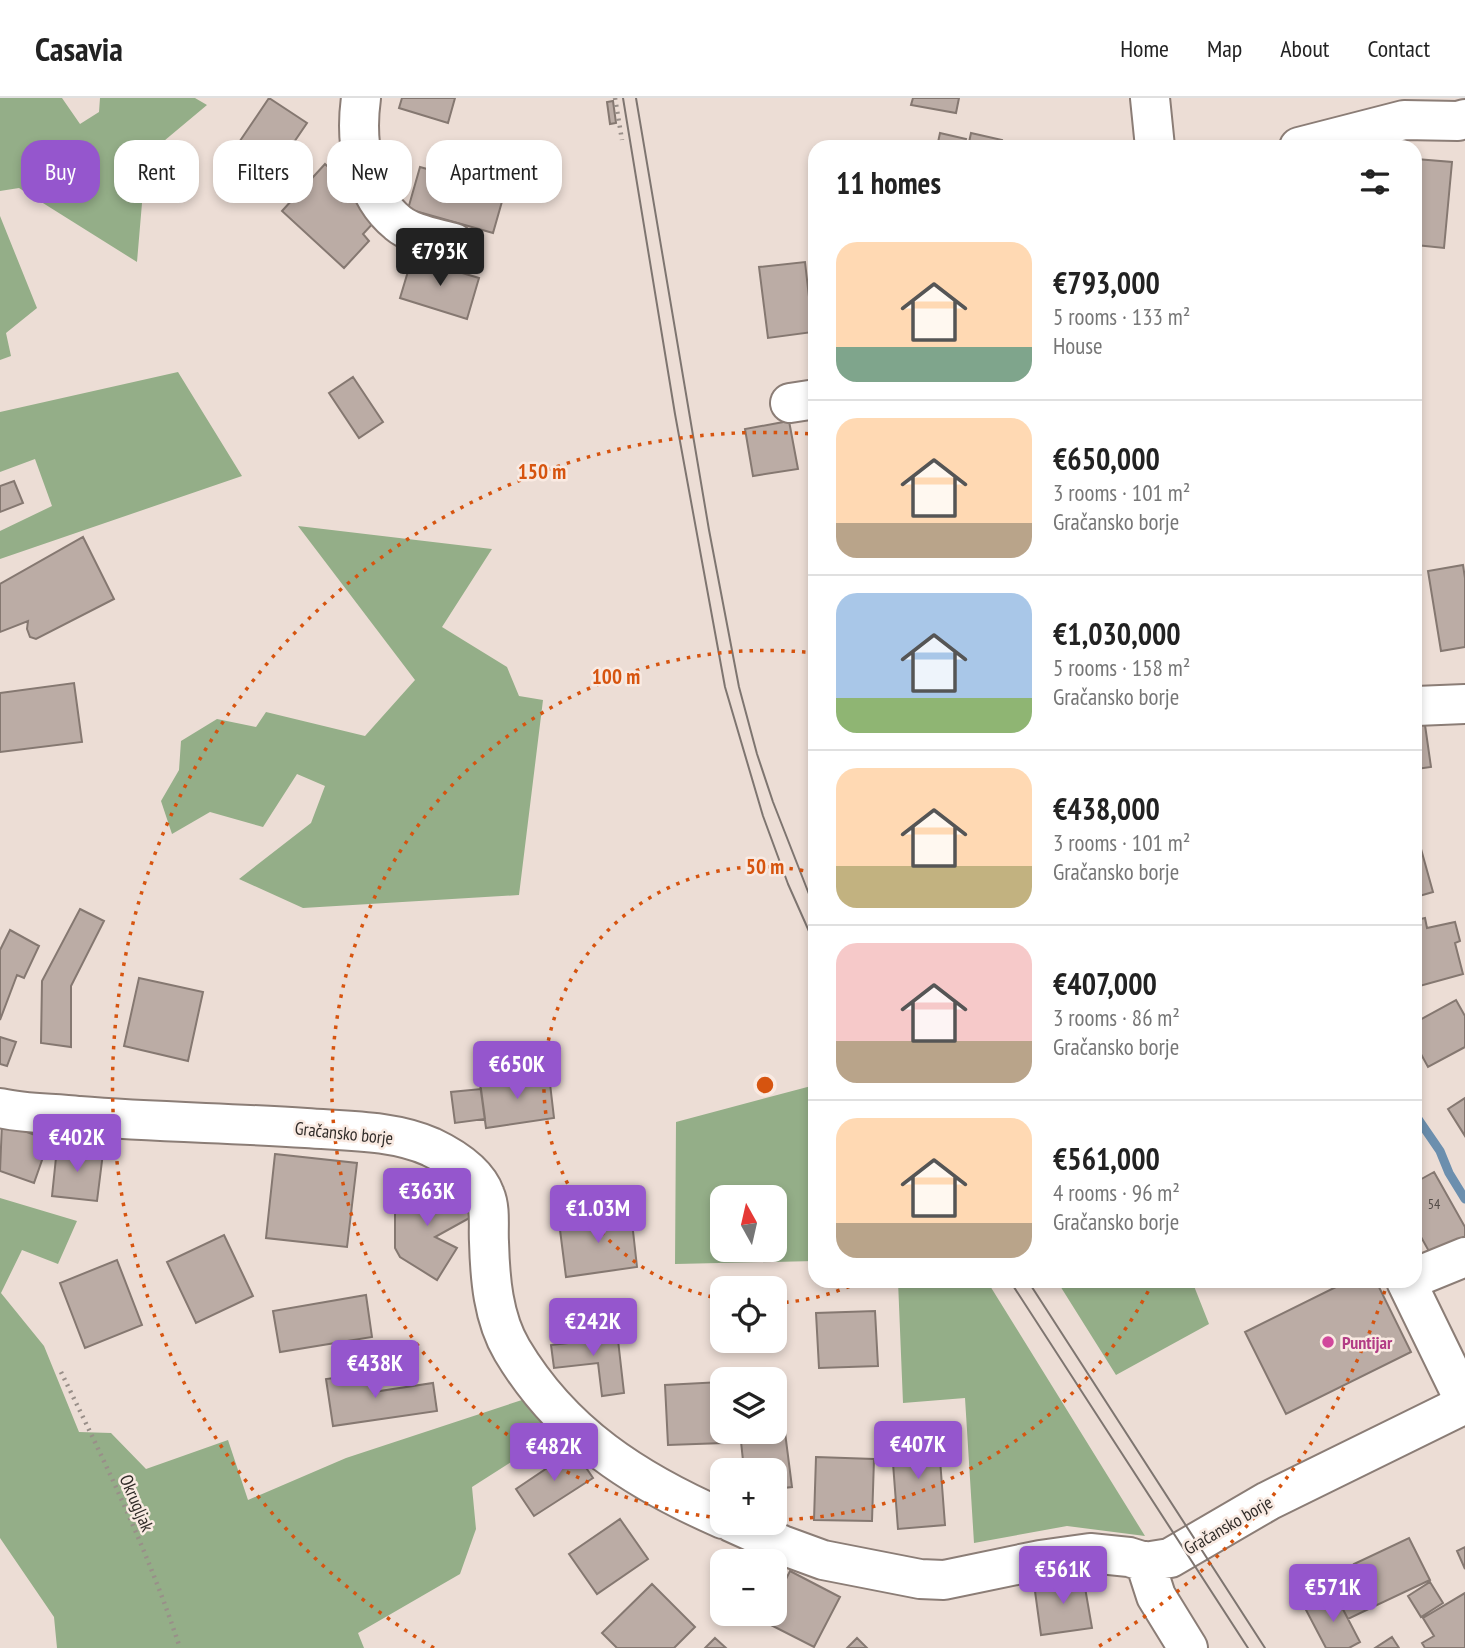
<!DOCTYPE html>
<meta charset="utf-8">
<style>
:root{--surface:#fff;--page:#f6f6f6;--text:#222;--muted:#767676;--line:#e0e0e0;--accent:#9556cd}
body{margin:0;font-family:"PT Sans Narrow",sans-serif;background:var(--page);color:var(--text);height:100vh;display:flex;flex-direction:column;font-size:26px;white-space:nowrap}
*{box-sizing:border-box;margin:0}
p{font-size:23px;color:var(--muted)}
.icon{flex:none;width:38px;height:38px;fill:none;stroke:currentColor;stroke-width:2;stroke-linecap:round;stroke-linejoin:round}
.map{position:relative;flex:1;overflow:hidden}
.details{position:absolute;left:808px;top:42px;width:614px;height:1148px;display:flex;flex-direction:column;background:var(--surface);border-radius:21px;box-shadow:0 4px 10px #0003}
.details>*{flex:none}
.top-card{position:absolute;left:21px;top:42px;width:665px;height:63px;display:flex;gap:14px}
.needle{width:46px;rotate:352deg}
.tools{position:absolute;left:710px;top:1087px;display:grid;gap:14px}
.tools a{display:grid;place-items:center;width:77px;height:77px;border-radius:14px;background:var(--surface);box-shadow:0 4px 10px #0003;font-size:35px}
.price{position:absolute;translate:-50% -60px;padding:0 16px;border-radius:7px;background:var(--accent);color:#fff;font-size:23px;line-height:46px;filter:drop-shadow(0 2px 4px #0008)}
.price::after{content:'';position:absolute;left:50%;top:42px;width:21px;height:16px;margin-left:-10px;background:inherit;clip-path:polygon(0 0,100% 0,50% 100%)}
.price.active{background:#222;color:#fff}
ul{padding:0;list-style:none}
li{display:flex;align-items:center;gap:21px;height:175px;padding:0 28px}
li+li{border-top:2px solid var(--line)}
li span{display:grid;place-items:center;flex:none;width:196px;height:140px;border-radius:21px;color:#555}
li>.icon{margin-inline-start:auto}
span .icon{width:84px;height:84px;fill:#fffc;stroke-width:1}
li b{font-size:30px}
h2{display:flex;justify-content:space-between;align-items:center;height:84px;padding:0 28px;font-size:30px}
.pill{padding:0 24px;border-radius:21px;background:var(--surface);box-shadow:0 4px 10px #0003;font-size:24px;line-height:63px}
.pill.active{background:var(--accent);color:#fff}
header{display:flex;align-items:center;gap:42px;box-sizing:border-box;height:98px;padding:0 35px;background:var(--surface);border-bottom:2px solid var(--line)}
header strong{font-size:33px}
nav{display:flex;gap:38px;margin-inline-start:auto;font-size:24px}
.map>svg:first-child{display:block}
.forest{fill:#94ae88;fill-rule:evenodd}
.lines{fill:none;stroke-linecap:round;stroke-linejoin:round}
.stream{stroke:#6c8fae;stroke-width:9}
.building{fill:#bbaca5;stroke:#857871;stroke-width:2}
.minor-casing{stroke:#8b7d76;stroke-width:42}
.major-casing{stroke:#8b7d76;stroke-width:42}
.path{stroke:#998f89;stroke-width:4.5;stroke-dasharray:2 5;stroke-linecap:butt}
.minor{stroke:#fff;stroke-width:38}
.major{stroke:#fff;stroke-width:38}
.tram{stroke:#7e7570;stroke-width:2}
.ring{fill:none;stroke:#d6540f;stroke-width:3.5;stroke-dasharray:3.5 7}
.hotel-dot{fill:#d1479c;stroke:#f9eae2;stroke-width:2.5}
.labels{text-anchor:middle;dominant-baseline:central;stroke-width:5;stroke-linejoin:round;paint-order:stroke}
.number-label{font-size:14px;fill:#544c48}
.street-label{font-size:18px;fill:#312c29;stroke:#f9eae2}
.hotel-label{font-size:18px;font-weight:bold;fill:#b23c85;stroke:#f9eae2;text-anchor:start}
.centre{fill:#d6540f;stroke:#f9eae2;stroke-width:3.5}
.ring-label{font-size:21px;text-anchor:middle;font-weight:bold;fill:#d6540f;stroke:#f9eae2;stroke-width:5;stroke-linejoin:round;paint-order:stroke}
</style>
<header>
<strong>Casavia</strong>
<nav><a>Home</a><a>Map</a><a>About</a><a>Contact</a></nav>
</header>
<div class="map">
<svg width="1465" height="1550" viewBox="0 0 1465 1550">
<rect width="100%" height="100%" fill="#ecddd5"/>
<path class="forest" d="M0 0H62L80 26 99 14 100 0H195L207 7 146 58 137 164 19 90 0 93Z
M0 118 37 210 6 235 11 258 0 262Z
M178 274 242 378 0 461V433L52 408 35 361 0 374V314Z
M298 428 492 451 442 529 507 569 519 598 543 602 519 797 303 810 239 781 311 725 325 688 297 676 263 729 210 714 172 736 161 703 179 672 181 643 217 621 256 629 266 614 365 638 415 582Z
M815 987V1163L675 1166 676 1024ZM775 1099V1152H723V1099Z
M0 1100 77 1123 58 1166 22 1152 1 1195 44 1248 79 1334 111 1335 146 1371 228 1342 248 1402 346 1360 525 1301 560 1333 472 1389 476 1431 460 1476 358 1535 364 1550H57L54 1519 0 1440Z
M898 1183H987L1145 1438 1067 1428 974 1445 965 1300 903 1305Z
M1057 1183H1192L1209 1226 1116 1277Z"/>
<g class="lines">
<path class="stream" d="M1416 1018 1440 1053 1449 1075 1465 1101"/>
</g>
<path class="building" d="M269 0 307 25 260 94 223 68Z
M402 0H455L448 25 399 10Z
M913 0H959L956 15 911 7Z
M613 3 616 25 610 26 607 4Z
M940 35 966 41 964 49H937Z
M971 35 1002 42 1001 49H968Z
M1030 44 1045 46V49H1030Z
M1102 45V49H1073Z
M1416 61 1452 64 1444 150 1416 147Z
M325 66 361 99 357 104 376 122 363 136 369 143 344 170 282 113Z
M420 69 505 93 493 135 408 111Z
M412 160 479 180 467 221 400 200Z
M805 164 813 234 768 240 759 169Z
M353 279 383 324 359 340 329 295Z
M789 323 798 371 753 378 745 331Z
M14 383 23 405 0 414V388Z
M83 439 114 501 36 541 30 539 27 531 28 523 0 534V486Z
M1463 467 1465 480V549L1441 553 1428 473Z
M74 585 82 644 0 654V595Z
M1424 620 1431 669 1416 671V621Z
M1416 733 1433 794 1416 799Z
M80 811 104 823 71 888V949L41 945 42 883Z
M1425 820 1427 830 1455 824 1460 843 1455 845 1463 876 1416 889V822Z
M10 832 39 848 24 880 17 877 0 922V852Z
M139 880 203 894 188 963 124 948Z
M1456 902 1465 918V949L1428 969 1416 947V924Z
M0 939 16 944 7 968 0 966Z
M549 977 554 1020 486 1030 480 986Z
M481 991 485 1021 455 1025 451 994Z
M1465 1000V1038L1448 1011Z
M2 1025 49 1042 34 1085 0 1073Z
M57 1050 103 1055 97 1103 52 1098Z
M275 1056 357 1065 347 1149 266 1140Z
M1434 1074 1465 1129V1138L1431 1157 1416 1130V1084Z
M412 1089 413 1096 432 1095 434 1106 461 1092 473 1118 435 1139 457 1150 437 1182 400 1159 395 1150V1091Z
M631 1115 637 1169 566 1179 559 1124Z
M224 1137 253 1198 196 1225 167 1164Z
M117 1162 142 1227 85 1250 60 1185Z
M1348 1183H1376L1411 1254 1286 1316 1245 1234Z
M366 1197 372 1239 280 1254 273 1213Z
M875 1213 878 1268 819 1270 816 1215Z
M607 1231 609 1243 618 1242 624 1295 602 1298 598 1265 554 1270 551 1247 576 1244 575 1234Z
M370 1275 373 1294 433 1285 437 1313 333 1328 326 1281Z
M721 1284 724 1345 668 1347 665 1287Z
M781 1303 792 1389 775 1391V1372H744L740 1334H775V1304Z
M938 1335 945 1427 898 1431 891 1339Z
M574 1352 593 1380 534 1418 516 1391Z
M816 1359 874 1361 872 1423 814 1422Z
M620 1421 648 1461 597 1496 569 1456Z
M1409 1440 1430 1482 1375 1508 1354 1466Z
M1465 1449V1471L1457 1453Z
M790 1473 840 1499 814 1549 765 1524 769 1516H775V1503Z
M1083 1478 1092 1530 1041 1537 1034 1486Z
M1363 1483 1375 1508 1348 1521 1335 1496Z
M1430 1484 1443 1505 1421 1519 1408 1498Z
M652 1486 695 1529 674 1550H617L602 1535Z
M1465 1495V1550H1425L1422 1545 1434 1538 1423 1520Z
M1335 1496 1360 1544 1349 1550H1326L1306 1512Z
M1392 1539 1399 1550H1375Z
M715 1540 726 1550H705Z
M857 1540 867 1550H847Z"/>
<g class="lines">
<defs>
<path id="minor" d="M361 0C355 43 362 96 398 125 412 137 436 140 454 145
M1299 49 1404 22 1458 23 1465 21
M790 305 816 301
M1416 608 1465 606
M0 1010C25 1016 53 1015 79 1018 154 1024 230 1025 306 1030 346 1033 393 1032 431 1049 452 1059 477 1074 485 1097 491 1111 488 1130 489 1144 490 1180 493 1220 512 1252 562 1336 636 1383 723 1421
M1416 1179 1465 1159
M731 1424 782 1447 823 1462 920 1481 944 1482 1040 1462 1090 1455 1129 1459 1145 1464 1170 1460 1268 1403 1465 1306
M1145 1464 1156 1498 1188 1550"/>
<path id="major" d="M1150 0 1155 49
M1406 1183 1465 1304"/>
</defs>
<use href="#minor" class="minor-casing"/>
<use href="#major" class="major-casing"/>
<path class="path" d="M615 0 622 42
M61 1274C105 1364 149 1455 180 1550"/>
<use href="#minor" class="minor"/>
<use href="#major" class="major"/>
<path class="tram" d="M623 0 675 316 725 589 763 718 788 786 816 849
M636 0 709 432 739 589 757 656 773 704 816 814
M1010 1183 1248 1550
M1028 1183 1265 1550"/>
</g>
<g class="ring">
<path d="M859 1184A218 218 0 0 1 776 1205M722 1201A218 218 0 1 1 814 775"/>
<path d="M1153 1184A435 435 0 0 1 776 1422M720 1420A435 435 0 1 1 814 555"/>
<path d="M1388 1183A653 653 0 0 1 1096 1550M434 1550A653 653 0 0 1 811 336M1416 936A653 653 0 0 1 1416 1038"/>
</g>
<circle class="hotel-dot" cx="1328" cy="1244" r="7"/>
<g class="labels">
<g class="number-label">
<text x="1434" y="1106">54</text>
</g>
<g class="street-label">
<text transform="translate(344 1035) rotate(6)">Gračansko borje</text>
<text transform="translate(137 1405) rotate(67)">Okrugljak</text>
<text transform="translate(1228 1427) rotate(-30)">Gračansko borje</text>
</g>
<g class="hotel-label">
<text x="1342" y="1244">Puntijar</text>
</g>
</g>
<circle cx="765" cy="987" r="10" class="centre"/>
<g class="ring-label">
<text x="542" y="381">150 m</text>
<text x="616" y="586">100 m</text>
<text x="765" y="776">50 m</text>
</g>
</svg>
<div class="tools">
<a><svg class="needle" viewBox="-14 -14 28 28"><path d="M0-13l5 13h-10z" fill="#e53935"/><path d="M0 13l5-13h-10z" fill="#767676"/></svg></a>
<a><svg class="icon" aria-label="locate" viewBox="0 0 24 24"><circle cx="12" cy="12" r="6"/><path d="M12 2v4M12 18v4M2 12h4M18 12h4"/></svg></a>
<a><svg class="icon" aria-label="layers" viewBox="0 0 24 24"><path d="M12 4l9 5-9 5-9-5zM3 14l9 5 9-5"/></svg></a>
<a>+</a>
<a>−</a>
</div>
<b class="price active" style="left:440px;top:190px">€793K</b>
<b class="price" style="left:517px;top:1003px">€650K</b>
<b class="price" style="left:77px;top:1076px">€402K</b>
<b class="price" style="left:427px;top:1130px">€363K</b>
<b class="price" style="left:598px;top:1147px">€1.03M</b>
<b class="price" style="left:593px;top:1260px">€242K</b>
<b class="price" style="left:375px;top:1302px">€438K</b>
<b class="price" style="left:918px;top:1383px">€407K</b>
<b class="price" style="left:554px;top:1385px">€482K</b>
<b class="price" style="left:1063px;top:1508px">€561K</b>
<b class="price" style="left:1333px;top:1526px">€571K</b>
<div class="top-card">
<a class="pill active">Buy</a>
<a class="pill">Rent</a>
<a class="pill">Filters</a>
<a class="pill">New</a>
<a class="pill">Apartment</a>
</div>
<section class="details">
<h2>11 homes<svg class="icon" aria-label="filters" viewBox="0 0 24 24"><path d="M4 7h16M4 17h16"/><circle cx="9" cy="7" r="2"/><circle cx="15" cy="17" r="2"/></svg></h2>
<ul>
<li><span style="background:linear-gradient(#ffd9b3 75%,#7fa58c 0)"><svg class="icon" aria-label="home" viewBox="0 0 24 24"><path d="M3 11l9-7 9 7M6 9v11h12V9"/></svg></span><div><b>€793,000</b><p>5 rooms · 133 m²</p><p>House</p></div></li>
<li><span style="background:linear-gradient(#ffd9b3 75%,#b9a48a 0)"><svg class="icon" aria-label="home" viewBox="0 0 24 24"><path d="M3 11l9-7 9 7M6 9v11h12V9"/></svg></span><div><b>€650,000</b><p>3 rooms · 101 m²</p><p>Gračansko borje</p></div></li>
<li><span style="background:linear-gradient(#a9c7e8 75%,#8fb573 0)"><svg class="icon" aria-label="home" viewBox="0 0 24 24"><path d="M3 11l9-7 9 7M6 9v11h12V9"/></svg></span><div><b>€1,030,000</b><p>5 rooms · 158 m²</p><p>Gračansko borje</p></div></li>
<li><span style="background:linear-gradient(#ffd9b3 70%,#c2b280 0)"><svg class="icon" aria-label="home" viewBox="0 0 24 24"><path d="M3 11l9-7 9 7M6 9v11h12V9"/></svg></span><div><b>€438,000</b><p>3 rooms · 101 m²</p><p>Gračansko borje</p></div></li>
<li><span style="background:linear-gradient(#f6c9c9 70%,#b9a48a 0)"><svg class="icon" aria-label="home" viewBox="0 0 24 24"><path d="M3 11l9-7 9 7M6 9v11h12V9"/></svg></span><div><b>€407,000</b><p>3 rooms · 86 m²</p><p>Gračansko borje</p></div></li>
<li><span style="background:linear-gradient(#ffd9b3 75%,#b9a48a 0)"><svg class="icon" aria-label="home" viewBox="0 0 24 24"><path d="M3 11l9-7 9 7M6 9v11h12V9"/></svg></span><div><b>€561,000</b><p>4 rooms · 96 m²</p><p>Gračansko borje</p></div></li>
</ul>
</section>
</div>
